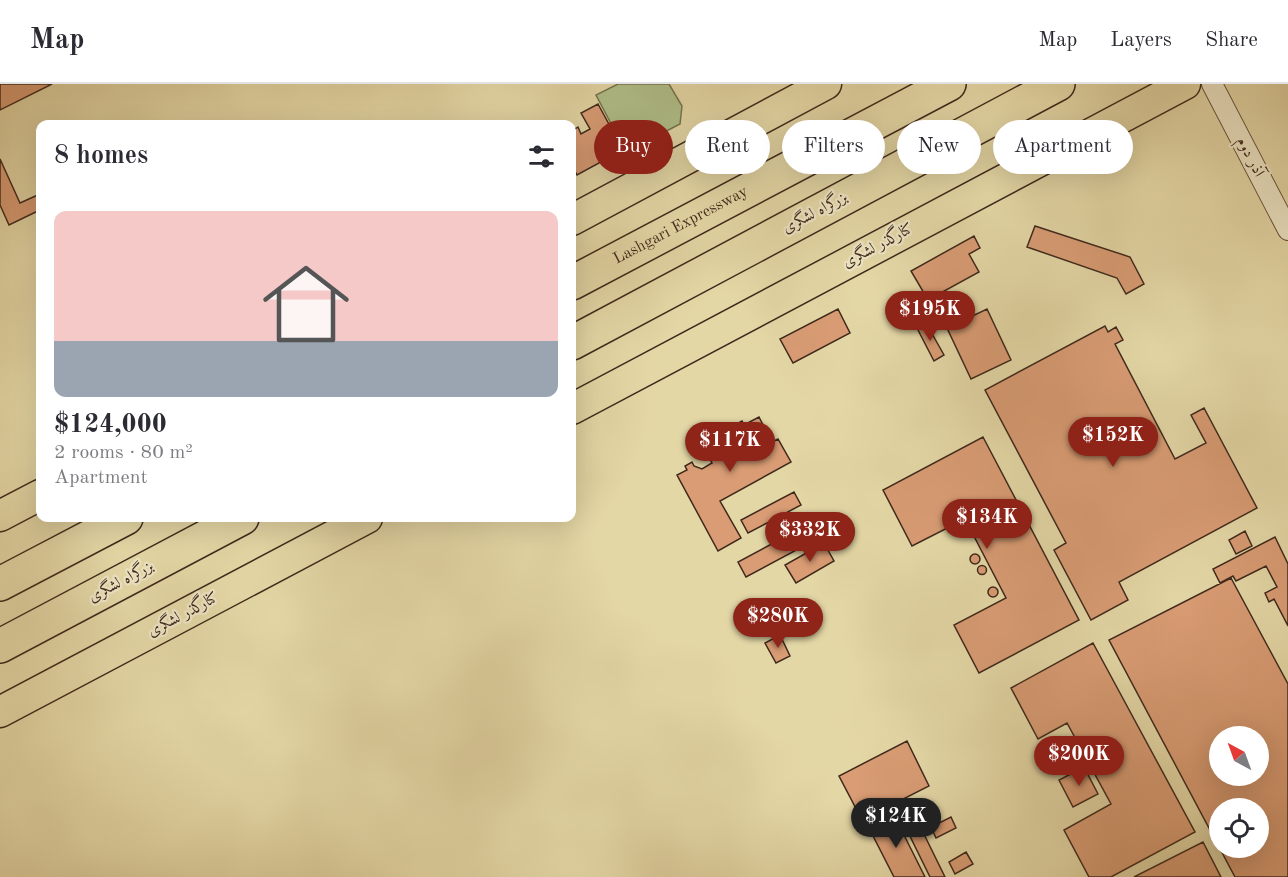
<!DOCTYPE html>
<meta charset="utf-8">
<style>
:root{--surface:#fff;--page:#f2f2f3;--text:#2b2b33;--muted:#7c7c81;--line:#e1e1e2;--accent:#8f2418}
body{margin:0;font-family:"Old Standard TT",Amiri,serif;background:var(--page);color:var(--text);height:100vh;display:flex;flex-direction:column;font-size:22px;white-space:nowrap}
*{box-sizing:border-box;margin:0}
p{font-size:20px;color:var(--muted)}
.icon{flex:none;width:33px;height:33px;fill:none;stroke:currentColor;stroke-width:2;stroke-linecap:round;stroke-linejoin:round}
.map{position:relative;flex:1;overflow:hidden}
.sheet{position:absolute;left:36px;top:36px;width:540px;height:402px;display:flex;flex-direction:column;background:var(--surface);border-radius:12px;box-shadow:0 6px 24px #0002}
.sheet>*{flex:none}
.hud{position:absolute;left:594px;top:36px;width:570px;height:54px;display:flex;gap:12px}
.needle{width:39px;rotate:319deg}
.buttons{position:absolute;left:1209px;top:642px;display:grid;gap:12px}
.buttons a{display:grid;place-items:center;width:60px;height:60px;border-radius:50%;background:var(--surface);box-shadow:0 6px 24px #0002;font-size:30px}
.price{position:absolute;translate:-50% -51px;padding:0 14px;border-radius:21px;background:var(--accent);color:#fff;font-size:20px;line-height:39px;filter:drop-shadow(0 2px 3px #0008)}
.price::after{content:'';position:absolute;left:50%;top:36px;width:18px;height:14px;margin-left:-9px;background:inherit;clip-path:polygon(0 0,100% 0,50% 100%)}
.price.active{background:#222;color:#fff}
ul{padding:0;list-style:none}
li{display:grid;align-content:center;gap:12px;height:318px;padding:0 18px}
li+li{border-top:2px solid var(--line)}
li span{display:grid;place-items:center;height:186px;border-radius:12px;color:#555}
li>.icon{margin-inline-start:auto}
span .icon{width:108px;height:108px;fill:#fffc;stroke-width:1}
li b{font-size:26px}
h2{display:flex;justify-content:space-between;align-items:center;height:72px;padding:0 18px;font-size:26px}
.chip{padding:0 21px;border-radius:27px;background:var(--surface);box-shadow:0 6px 24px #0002;font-size:21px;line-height:54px}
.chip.active{background:var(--accent);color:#fff}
header{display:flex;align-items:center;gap:36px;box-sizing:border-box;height:84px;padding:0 30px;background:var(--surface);border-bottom:2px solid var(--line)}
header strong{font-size:28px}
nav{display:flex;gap:33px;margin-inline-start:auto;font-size:21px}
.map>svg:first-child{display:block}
.green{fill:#b0bf89;stroke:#787452;stroke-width:1.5}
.building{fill:#d99c74;stroke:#3f291c;stroke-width:1.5;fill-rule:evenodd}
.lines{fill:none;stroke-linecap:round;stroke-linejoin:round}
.street-casing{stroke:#68543e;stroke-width:22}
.primary-casing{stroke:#3f291c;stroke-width:33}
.highway-casing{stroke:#3f291c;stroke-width:36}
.street{stroke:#ede5c5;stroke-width:20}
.primary{stroke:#e4d7a6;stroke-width:30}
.highway{stroke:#e4d7a6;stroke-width:33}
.labels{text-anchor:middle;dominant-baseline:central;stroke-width:4.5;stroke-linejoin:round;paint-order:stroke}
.street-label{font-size:16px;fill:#3f291c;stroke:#ede5c5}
</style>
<header>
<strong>Map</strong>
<nav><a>Map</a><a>Layers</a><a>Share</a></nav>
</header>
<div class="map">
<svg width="1288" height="793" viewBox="0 0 1288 793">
<rect width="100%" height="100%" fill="#e4d7a6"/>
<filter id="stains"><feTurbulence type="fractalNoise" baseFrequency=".00333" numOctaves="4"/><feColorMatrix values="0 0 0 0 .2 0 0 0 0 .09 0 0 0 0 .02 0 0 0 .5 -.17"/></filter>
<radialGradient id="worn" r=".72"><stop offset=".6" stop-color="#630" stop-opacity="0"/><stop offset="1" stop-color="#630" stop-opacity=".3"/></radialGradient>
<path class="green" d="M618 0H669L682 22 680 40 626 68 596 11Z"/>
<path class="building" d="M0 0H52L0 26Z
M598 20 623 66 577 91 572 81V47L578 43 581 50 590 45 581 29Z
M0 75 20 119 40 110V126L9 141 0 121Z
M1035 142 1130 173 1144 200 1126 210 1117 194 1027 163Z
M974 152 980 164 969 170 979 188 928 216 911 187Z
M838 225 850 249 793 279 780 255Z
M987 225 1011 276 971 295 947 244Z
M926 239 944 271 934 277 917 244Z
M1105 242 1108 248 1116 243 1123 256 1115 260 1175 375 1206 359 1191 331 1204 324 1257 424 1119 498 1128 516 1091 536 1054 466 1066 459 985 306Z
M759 333 772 358 778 355 791 378 720 417 741 454 718 467 677 391 687 386 685 382 692 378 694 382 702 385 712 379 697 353 715 343 718 350 742 337 744 341Z
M983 353 1079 536 979 589 954 541 1006 514 965 435 912 462 883 406Z
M794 408 801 421 748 449 741 436Z
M809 440 817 455 746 493 738 478Z
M1245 447 1252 462 1236 470 1229 456Z
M1275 453 1288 480V542L1274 515 1269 518 1265 509 1277 503 1266 482 1236 497 1233 492 1220 499 1213 485Z
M824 459 834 477 796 499 785 481Z
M970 475a5 5 0 1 1 10 0a5 5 0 1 1-10 0Z
M977.5 486a4.5 4.5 0 1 1 9 0a4.5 4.5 0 1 1-9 0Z
M1231 494 1288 600V793H1235L1109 556ZM1220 652H1258V692H1220ZM1220 724H1258V764H1220Z
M988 508a5 5 0 1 1 10 0a5 5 0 1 1-10 0Z
M780 551 790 572 776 579 765 559Z
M1093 559 1195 748 1111 793H1089L1064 746 1111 720 1067 639 1038 655 1011 604Z
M907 657 929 702 862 736 839 692Z
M1084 683 1098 710 1073 723 1059 696Z
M922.5 728a4.5 4.5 0 1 1 9 0a4.5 4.5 0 1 1-9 0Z
M886 725 891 733 869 743 866 735Z
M894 731 925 793H894L869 744Z
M951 733 956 744 936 754 931 743Z
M918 738 945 793H930L906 744Z
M1203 758 1221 793H1134Z
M966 768 973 780 955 790 949 778Z"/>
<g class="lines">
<defs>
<path id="street" d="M1212 0 1288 146"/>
<path id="primary" d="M572 136 826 0
M572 325 1185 0
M0 432 40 411
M0 628 367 434"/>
<g id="highway">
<path id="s1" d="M572 199 949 0"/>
<path d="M572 259 1058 0"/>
<path d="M0 500 126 434"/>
<path d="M0 562 242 434"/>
</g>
</defs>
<use href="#street" class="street-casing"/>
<use href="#primary" class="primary-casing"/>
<use href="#highway" class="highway-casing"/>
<use href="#street" class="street"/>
<use href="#primary" class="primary"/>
<use href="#highway" class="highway"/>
</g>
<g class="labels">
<g class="street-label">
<text transform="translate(1250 73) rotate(63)">آذر دوم</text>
<text transform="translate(815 129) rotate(-28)">بزرگراه لشگری</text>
<text stroke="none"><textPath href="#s1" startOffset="123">Lashgari Expressway</textPath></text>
<text transform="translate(878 162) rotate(-28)">کنارگذر لشگری</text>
<text transform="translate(121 498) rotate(-28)">بزرگراه لشگری</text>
<text transform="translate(183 531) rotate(-28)">کنارگذر لشگری</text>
</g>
</g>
<rect width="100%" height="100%" filter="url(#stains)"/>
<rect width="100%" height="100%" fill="url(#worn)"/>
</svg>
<div class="buttons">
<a><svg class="needle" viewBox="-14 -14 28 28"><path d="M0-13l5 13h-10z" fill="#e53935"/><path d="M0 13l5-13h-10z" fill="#7c7c81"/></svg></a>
<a><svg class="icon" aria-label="locate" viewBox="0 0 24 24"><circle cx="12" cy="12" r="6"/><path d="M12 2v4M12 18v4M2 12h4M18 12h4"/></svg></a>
</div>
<b class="price" style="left:930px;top:258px">$195K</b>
<b class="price" style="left:1113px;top:384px">$152K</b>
<b class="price" style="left:730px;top:389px">$117K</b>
<b class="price" style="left:987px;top:466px">$134K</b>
<b class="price" style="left:810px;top:479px">$332K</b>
<b class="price" style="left:778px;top:565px">$280K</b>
<b class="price" style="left:1079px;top:703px">$200K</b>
<b class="price active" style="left:896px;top:765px">$124K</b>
<div class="hud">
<a class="chip active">Buy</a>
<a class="chip">Rent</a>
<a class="chip">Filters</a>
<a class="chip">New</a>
<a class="chip">Apartment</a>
</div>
<section class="sheet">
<h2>8 homes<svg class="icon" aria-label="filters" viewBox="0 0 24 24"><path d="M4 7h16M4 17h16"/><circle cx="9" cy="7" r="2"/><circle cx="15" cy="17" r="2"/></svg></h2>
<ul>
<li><span style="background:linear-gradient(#f6c9c9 70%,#9aa5b1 0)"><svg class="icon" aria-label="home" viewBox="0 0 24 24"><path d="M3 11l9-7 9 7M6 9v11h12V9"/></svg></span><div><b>$124,000</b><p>2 rooms · 80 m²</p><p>Apartment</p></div></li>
</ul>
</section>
</div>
